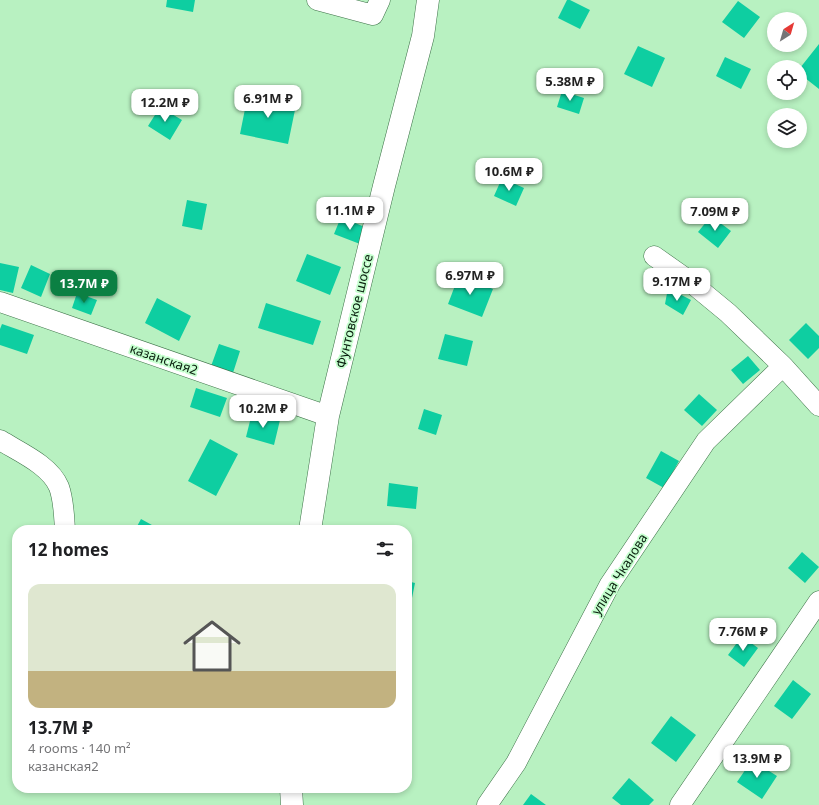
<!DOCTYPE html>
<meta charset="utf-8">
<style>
:root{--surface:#fff;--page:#f6f6f6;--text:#202124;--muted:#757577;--accent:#0b8043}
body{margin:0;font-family:"Noto Sans",sans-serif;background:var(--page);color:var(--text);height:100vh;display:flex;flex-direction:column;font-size:15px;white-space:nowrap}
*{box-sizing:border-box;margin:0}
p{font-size:13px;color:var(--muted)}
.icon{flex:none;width:22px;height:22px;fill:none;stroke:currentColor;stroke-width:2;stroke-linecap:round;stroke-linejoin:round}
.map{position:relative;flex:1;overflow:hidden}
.drawer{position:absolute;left:12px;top:525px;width:400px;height:268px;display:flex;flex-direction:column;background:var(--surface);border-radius:16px;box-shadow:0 2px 6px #0003}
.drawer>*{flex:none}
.needle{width:26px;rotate:37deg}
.buttons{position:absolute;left:767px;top:12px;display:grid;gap:8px}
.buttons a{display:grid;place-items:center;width:40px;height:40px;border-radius:50%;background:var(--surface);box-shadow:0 2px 6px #0003;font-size:20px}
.price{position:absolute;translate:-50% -34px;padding:0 9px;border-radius:8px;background:#fff;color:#222;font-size:13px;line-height:26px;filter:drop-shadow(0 1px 2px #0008)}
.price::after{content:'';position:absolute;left:50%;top:24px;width:12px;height:9px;margin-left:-6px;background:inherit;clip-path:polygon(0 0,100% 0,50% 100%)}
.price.active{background:var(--accent);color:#fff}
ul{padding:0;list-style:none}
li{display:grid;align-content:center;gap:8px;height:212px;padding:0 16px}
li span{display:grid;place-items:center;height:124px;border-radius:12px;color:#555}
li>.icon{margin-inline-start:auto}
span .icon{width:72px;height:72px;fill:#fffc;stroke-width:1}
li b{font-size:17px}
h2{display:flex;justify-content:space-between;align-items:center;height:48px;padding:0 16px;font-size:17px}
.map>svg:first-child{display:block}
.building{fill:#0ecea1}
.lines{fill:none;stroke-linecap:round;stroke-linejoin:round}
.minor-casing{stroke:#3c7147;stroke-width:21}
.tertiary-casing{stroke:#3c7147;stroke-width:23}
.minor{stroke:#fff;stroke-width:20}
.tertiary{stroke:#fff;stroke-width:22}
.labels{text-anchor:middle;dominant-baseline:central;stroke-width:3.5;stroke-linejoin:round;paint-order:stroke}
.street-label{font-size:13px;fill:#0b2110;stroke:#c5ffce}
</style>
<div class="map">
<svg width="819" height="805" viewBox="0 0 819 805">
<rect width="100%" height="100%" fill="#b8f1c1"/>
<path class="building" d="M167 0H195L193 12 166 7Z
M567 0H570L590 10 580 29 558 18Z
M738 1 760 17 744 38 722 22Z
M819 44V89L800 74V68Z
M638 46 665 58 652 87 624 74Z
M725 57 751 69 741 89 716 76Z
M562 91 584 98 579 114 557 107Z
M248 94 296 105 288 144 240 134Z
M160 107 182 120 170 140 148 126Z
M502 178 524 188 516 206 494 196Z
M187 200 207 204 202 230 182 226Z
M711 216 731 231 718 248 698 232Z
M341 217 367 228 360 244 334 234Z
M307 254 341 267 330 295 296 281Z
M0 263 19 267 13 293 0 290Z
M31 265 50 274 41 297 21 288Z
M459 275 493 289 482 317 448 304Z
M668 288 691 300 683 315 665 304Z
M77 293 97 300 91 315 72 308Z
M157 298 191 316 179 341 145 323Z
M266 303 321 321 313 345 258 328Z
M806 323 819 336V348L808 359 789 340Z
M2 324 34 335 27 354 0 345V329Z
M445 334 473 341 467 366 438 359Z
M219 344 240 351 232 376 210 369Z
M748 356 760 370 743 384 731 370Z
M196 388 227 398 220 417 190 407Z
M699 394 717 410 702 426 684 410Z
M424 409 442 415 436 435 418 429Z
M252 413 280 420 274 445 246 437Z
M210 439 238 454 216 496 188 481Z
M661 451 679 461 664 488 646 478Z
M389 483 418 487 416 509 387 506Z
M141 519 161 530H135Z
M802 552 819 567 805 583 788 568Z
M407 581 415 583 410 608 407 607Z
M742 636 758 648 744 667 728 655Z
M793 680 811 694 792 719 774 706Z
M671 716 696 735 676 762 651 743Z
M752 760 777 776 762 799 737 782Z
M629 778 654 800 649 805H621L612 798Z
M531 794 546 805H523Z"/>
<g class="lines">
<defs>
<path id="minor" d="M317 0 373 15 380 0
M0 302 328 416
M783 366 819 406
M0 440C19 452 50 465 59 487 64 501 64 516 65 530
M487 805 516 763 610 584 706 441 783 366 728 313 688 280 654 256
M680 805 819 601"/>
<path id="tertiary" d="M310 530 328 416 384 186 423 36 428 0
M291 788 292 805"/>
</defs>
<use href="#minor" class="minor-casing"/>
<use href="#tertiary" class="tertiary-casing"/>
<use href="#minor" class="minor"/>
<use href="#tertiary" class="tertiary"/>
</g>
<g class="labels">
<g class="street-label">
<text transform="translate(354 311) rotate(-76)">Фунтовское шоссе</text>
<text transform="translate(164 359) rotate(19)">казанская2</text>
<text transform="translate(619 574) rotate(-58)">улица Чкалова</text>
</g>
</g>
</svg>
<div class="buttons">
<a><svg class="needle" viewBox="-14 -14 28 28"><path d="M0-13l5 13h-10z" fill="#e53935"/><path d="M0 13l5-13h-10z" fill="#757577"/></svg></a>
<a><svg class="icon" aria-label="locate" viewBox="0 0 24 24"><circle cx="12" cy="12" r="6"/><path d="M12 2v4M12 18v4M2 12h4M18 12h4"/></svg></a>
<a><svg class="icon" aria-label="layers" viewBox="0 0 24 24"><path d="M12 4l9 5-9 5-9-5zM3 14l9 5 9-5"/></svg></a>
</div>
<b class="price" style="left:570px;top:102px">5.38M ₽</b>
<b class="price" style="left:268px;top:119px">6.91M ₽</b>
<b class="price" style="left:165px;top:123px">12.2M ₽</b>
<b class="price" style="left:509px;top:192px">10.6M ₽</b>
<b class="price" style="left:350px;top:231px">11.1M ₽</b>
<b class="price" style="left:715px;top:232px">7.09M ₽</b>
<b class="price" style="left:470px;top:296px">6.97M ₽</b>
<b class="price" style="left:677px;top:302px">9.17M ₽</b>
<b class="price active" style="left:84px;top:304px">13.7M ₽</b>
<b class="price" style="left:263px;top:429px">10.2M ₽</b>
<b class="price" style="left:743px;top:652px">7.76M ₽</b>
<b class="price" style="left:757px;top:779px">13.9M ₽</b>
<section class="drawer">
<h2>12 homes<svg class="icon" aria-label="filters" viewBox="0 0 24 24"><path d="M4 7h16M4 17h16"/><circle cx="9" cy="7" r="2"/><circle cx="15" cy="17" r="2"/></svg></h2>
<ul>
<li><span style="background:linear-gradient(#dfe7d0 70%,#c2b280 0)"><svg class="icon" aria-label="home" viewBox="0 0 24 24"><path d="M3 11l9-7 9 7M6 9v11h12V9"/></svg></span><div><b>13.7M ₽</b><p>4 rooms · 140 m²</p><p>казанская2</p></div></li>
</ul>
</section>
</div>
